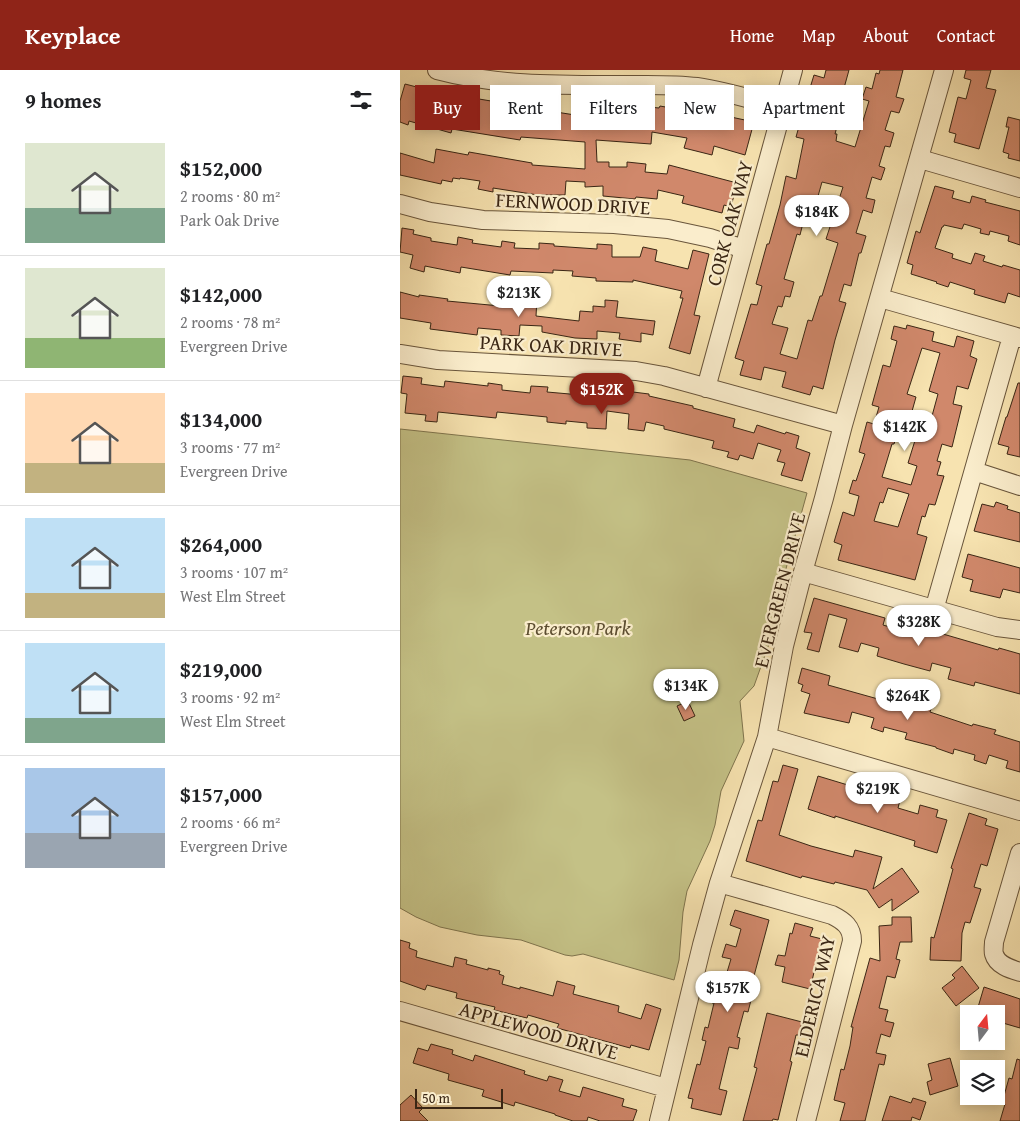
<!DOCTYPE html>
<meta charset="utf-8">
<style>
:root{--surface:#fff;--page:#f2f2f2;--text:#202124;--muted:#757577;--line:#e0e0e0;--accent:#8f2418}
body{margin:0;font-family:"Gentium Book Plus",serif;background:var(--page);color:var(--text);height:100vh;display:flex;flex-direction:column;font-size:19px;white-space:nowrap}
*{box-sizing:border-box;margin:0}
p{font-size:16px;color:var(--muted)}
.icon{flex:none;width:28px;height:28px;fill:none;stroke:currentColor;stroke-width:2;stroke-linecap:round;stroke-linejoin:round}
.map{position:relative;flex:1;overflow:hidden}
.panel{display:flex;flex-direction:column;background:var(--surface);width:400px}
.panel>*{flex:none}
.guide{position:absolute;left:15px;top:15px;width:475px;height:45px;display:flex;gap:10px}
.needle{width:32px;rotate:16deg}
.controls{position:absolute;left:560px;top:935px;display:grid;gap:10px}
.controls a{display:grid;place-items:center;width:45px;height:45px;border-radius:0px;background:var(--surface);box-shadow:0 2px 12px #0003;font-size:25px}
.scale{position:absolute;left:15px;bottom:12px;width:88px;box-sizing:border-box;padding-left:5px;border:2px solid #3a2614;border-top:0;font-size:14px;line-height:18px;white-space:nowrap;color:#3a2614;-webkit-text-stroke:4px #faedcc;paint-order:stroke}
.price{position:absolute;translate:-50% -42px;padding:0 11px;border-radius:18px;background:#fff;color:#222;font-size:16px;line-height:32px;filter:drop-shadow(0 1px 2px #0008)}
.price::after{content:'';position:absolute;left:50%;top:30px;width:15px;height:11px;margin-left:-8px;background:inherit;clip-path:polygon(0 0,100% 0,50% 100%)}
.price.on{background:var(--accent);color:#fff}
ul{padding:0;list-style:none}
li{display:flex;align-items:center;gap:15px;height:125px;padding:0 25px}
li+li{border-top:1px solid var(--line)}
li span{display:grid;place-items:center;flex:none;width:140px;height:100px;border-radius:0px;color:#555}
li>.icon{margin-inline-start:auto}
span .icon{width:60px;height:60px;fill:#fffc;stroke-width:1}
li b{font-size:21px}
h2{display:flex;justify-content:space-between;align-items:center;height:60px;padding:0 25px;font-size:21px}
.pill{padding:0 18px;border-radius:0px;background:var(--surface);box-shadow:0 2px 12px #0003;font-size:18px;line-height:45px}
.pill.on{background:var(--accent);color:#fff}
header{display:flex;align-items:center;gap:30px;box-sizing:border-box;height:70px;padding:0 25px;background:var(--accent);color:#fff}
header strong{font-size:24px}
nav{display:flex;gap:28px;margin-inline-start:auto;font-size:18px}
main{display:flex;flex:1;min-height:0}
.map>svg:first-child{display:block}
.green{fill:#c4c186;stroke:#7f744d}
.building{fill:#d0886b;stroke:#3a2614;fill-rule:evenodd}
.lines{fill:none;stroke-linecap:round;stroke-linejoin:round}
.minor-casing{stroke:#69553b;stroke-width:20}
.minor{stroke:#faedcc;stroke-width:18}
.labels{text-anchor:middle;dominant-baseline:central;stroke-width:4.5;stroke-linejoin:round;paint-order:stroke}
.street-label{font-size:20px;fill:#3a2614;stroke:#faedcc}
.park-label{font-size:20px;font-style:italic;fill:#5c4d30;stroke:#faedcc}
</style>
<header>
<strong>Keyplace</strong>
<nav><a>Home</a><a>Map</a><a>About</a><a>Contact</a></nav>
</header>
<main>
<section class="panel">
<h2>9 homes<svg class="icon" aria-label="filters" viewBox="0 0 24 24"><path d="M4 7h16M4 17h16"/><circle cx="9" cy="7" r="2"/><circle cx="15" cy="17" r="2"/></svg></h2>
<ul>
<li><span style="background:linear-gradient(#dfe7d0 65%,#7fa58c 0)"><svg class="icon" aria-label="home" viewBox="0 0 24 24"><path d="M3 11l9-7 9 7M6 9v11h12V9"/></svg></span><div><b>$152,000</b><p>2 rooms · 80 m²</p><p>Park Oak Drive</p></div></li>
<li><span style="background:linear-gradient(#dfe7d0 70%,#8fb573 0)"><svg class="icon" aria-label="home" viewBox="0 0 24 24"><path d="M3 11l9-7 9 7M6 9v11h12V9"/></svg></span><div><b>$142,000</b><p>2 rooms · 78 m²</p><p>Evergreen Drive</p></div></li>
<li><span style="background:linear-gradient(#ffd9b3 70%,#c2b280 0)"><svg class="icon" aria-label="home" viewBox="0 0 24 24"><path d="M3 11l9-7 9 7M6 9v11h12V9"/></svg></span><div><b>$134,000</b><p>3 rooms · 77 m²</p><p>Evergreen Drive</p></div></li>
<li><span style="background:linear-gradient(#bfe0f5 75%,#c2b280 0)"><svg class="icon" aria-label="home" viewBox="0 0 24 24"><path d="M3 11l9-7 9 7M6 9v11h12V9"/></svg></span><div><b>$264,000</b><p>3 rooms · 107 m²</p><p>West Elm Street</p></div></li>
<li><span style="background:linear-gradient(#bfe0f5 75%,#7fa58c 0)"><svg class="icon" aria-label="home" viewBox="0 0 24 24"><path d="M3 11l9-7 9 7M6 9v11h12V9"/></svg></span><div><b>$219,000</b><p>3 rooms · 92 m²</p><p>West Elm Street</p></div></li>
<li><span style="background:linear-gradient(#a9c7e8 65%,#9aa5b1 0)"><svg class="icon" aria-label="home" viewBox="0 0 24 24"><path d="M3 11l9-7 9 7M6 9v11h12V9"/></svg></span><div><b>$157,000</b><p>2 rooms · 66 m²</p><p>Evergreen Drive</p></div></li>
</ul>
</section>
<div class="map">
<svg width="620" height="1051" viewBox="0 0 620 1051">
<rect width="100%" height="100%" fill="#f7e3b0"/>
<filter id="stains"><feTurbulence type="fractalNoise" baseFrequency=".004" numOctaves="4"/><feColorMatrix values="0 0 0 0 .2 0 0 0 0 .09 0 0 0 0 .02 0 0 0 .5 -.17"/></filter>
<radialGradient id="worn" r=".72"><stop offset=".6" stop-color="#630" stop-opacity="0"/><stop offset="1" stop-color="#630" stop-opacity=".3"/></radialGradient>
<path class="green" d="M0 359 290 390 407 423 374 542 369 574 354 616 340 631 344 671 321 721 315 755 310 771 287 821 283 842 279 890 274 910 183 884 172 886 165 885 121 870 77 865 40 857 16 847 0 838Z"/>
<path class="building" d="M426 0H449L441 29 444 30 435 64H437L436 71 455 77 469 31 462 29 466 17 472 19 476 3 479 4 480 0H503L496 27 504 29 499 43 491 41 485 60 494 63 490 77 485 76 479 96 485 98 481 110 472 107 466 128 475 130 472 143 463 140 456 163 466 166 461 183H459L451 216 444 214 439 231 446 233 435 270 423 319 413 316 410 325 382 317 386 302 364 297 361 310 340 305 344 291 335 288 351 234 357 235 362 216 356 214 367 174H369L380 135 386 106 396 109 404 69 396 67 404 39 411 40 416 20 410 18 414 5 424 8ZM422 112 443 117 426 169 438 173 422 226H420L412 251 408 250 397 289 380 284 388 258 372 254 378 236 382 237 385 226 390 227 394 212 384 209 397 164 400 165 404 149 411 151Z
M566 0H591L586 18 596 20 579 79 554 72 556 64 549 62 558 27 566 29 571 10 564 8Z
M5 14 48 25 45 34 65 39 67 27 109 34V40L135 44 136 36 157 37 156 42 175 45 176 34 192 36 193 35H205V45L228 46 229 35 259 38 260 36 293 42 294 39 354 52 345 85 314 76 312 85 284 78 287 68 252 62 251 74 196 70 197 92H209V97H227V92L246 94 245 102 267 104 269 95 337 113 331 137 324 135 322 143 282 133 284 126 258 120 257 129 236 127 235 129 203 126V116L185 117V112L166 111 165 125H138L93 118V122L78 119 80 111 60 108V109L53 108 52 112 42 110 41 114 0 105V83L34 93 36 79 68 85 69 82 132 93V95L185 99V72L121 67 120 70 52 59 51 63 9 51 8 55 0 52V31Z
M608 47 620 50V91L608 88 609 84 603 82 609 57H606Z
M535 116 554 121 552 128 570 133 572 126 586 130 585 132 620 141V175L608 171 609 166 590 161 589 165 580 163 581 159 564 154 562 159 544 155 543 157H542L535 178 553 184 552 188 571 194 575 183 585 186 583 191 602 197 603 195 620 200V227L608 223 605 233 574 224 575 220 550 212 548 217 536 213 537 212 511 204 513 195 507 193 516 161 520 163Z
M2 158 14 160 13 164 31 168V171L57 175 58 167 73 170 72 173 101 177 102 171 115 173 114 178 139 179V173L154 174V176L197 179V174L212 175V187H240L243 177 257 180 255 191 288 199 293 180 309 184 294 245 300 246 290 284 269 278 283 228H280L282 221 233 210V212L196 211V208L172 206 173 201 153 200V203L111 201 110 205 61 197 60 203 25 196 24 202 10 198 13 185 0 182Z
M0 222 19 227V225L48 229 47 231 111 237 112 226 137 228 136 246 179 251 180 241 193 242V236L205 237V230L218 231 216 247 255 251 253 265 241 263V272L219 269 220 263 197 261V269L175 268 142 262V256L120 255 119 266 101 265V260L78 258 77 265 30 259 31 253 0 248Z
M507 255 534 262 532 271 554 277 557 266 574 271 570 286 577 289 568 319 557 316 553 334 562 336 552 377 542 374 537 391 541 392 537 405 544 406 535 435 529 434 525 447 522 446 517 464 527 467 515 510 438 490 442 475 434 472 443 442 454 446 459 426 449 423 453 410 456 411 465 384 459 382 467 352 474 354 479 337 472 335 483 295 490 297 497 271 491 269 494 256 506 259ZM522 278 540 283 529 321 538 324 529 357 509 352 516 327 507 324ZM499 359 517 364 508 393 517 396 511 415 482 407 492 374H494ZM488 418 509 424 498 457 474 451 480 432 483 433Z
M3 306 22 308 21 314 44 317 45 311 88 316V313L102 315V320L130 323 131 316 148 317 147 322 181 325H195V319L209 320V323L232 326 233 322 249 324V326L293 336V338L335 349 333 357 354 363 357 355 385 364 386 362 399 366 396 378 410 383 402 411 381 405 385 393 377 391 381 380 358 373 353 389 340 385 338 390 327 387 329 382 312 378 314 371 264 359V356L246 352 244 361 228 359 229 344 207 341 206 359 187 358V353L166 351V354L147 352V347L97 342 96 348 38 342 37 352 25 351 26 345 5 343 7 324 1 323Z
M618 313H620V387L607 384 609 377 598 374 606 347H607Z
M596 432 608 436 607 439 620 443V472L574 461 582 434 594 437Z
M568 484 620 498V523L603 519 600 528 570 521 573 510 562 507Z
M414 528 485 548 483 555 500 560 501 556 511 559 512 555 598 580 599 578 620 584V624L575 612 574 616 548 609 551 598 532 593 530 601 504 594 477 586 479 578 461 573 458 582 439 577 447 549 429 544 419 582 407 579 412 563 404 562Z
M402 598 430 606 428 615 503 636 504 632 531 639 530 642 572 656 573 654 596 660 594 664 620 672V702L606 698 608 691 589 685 586 694 574 690 575 685 554 679 553 684 536 678V677L505 669 507 663 484 657 483 662 471 658 474 648 452 642 449 653 404 643 410 624 401 621 403 615 398 613Z
M288 631 295 646 284 651 277 636Z
M383 695 398 699 379 765 411 776 453 787 455 780 482 787 473 819 502 798 519 822 492 841V829L479 838 467 820 435 812 434 814 402 806 401 808 346 791 358 750 362 751 373 711 378 712Z
M418 706 461 719 458 729 482 736 485 726 500 730 498 738 518 744 520 735 538 740 536 747 547 750 537 783 514 776 515 771 435 746V748L408 739Z
M569 743 587 749 585 755 598 759 587 796 581 794 574 817 581 819 570 853 565 852 562 863 561 891 530 890 531 867 534 868 553 799 551 798Z
M335 840 369 850 351 917 354 918 348 942 344 941 337 967 340 968 338 979 329 977 319 1019 327 1021 321 1045 291 1038 293 1029 288 1028 297 994 300 995 306 971 302 970 305 957 308 958 314 933H312L315 920 321 922 331 889 322 887 326 874 336 877 341 859 330 855Z
M492 847H511L512 872H500L496 889 500 890 495 908 487 906 479 938 488 940 485 951 494 953 490 967 481 964 476 983 486 985 484 995 479 994 465 1051H440L445 1033 434 1030 441 999 444 1000 450 976 453 957H451L470 888 480 891 479 856 492 855Z
M395 853 413 858 410 866 422 869 410 919 382 912 385 897 375 895 378 885 385 886 390 863 392 864Z
M0 870 10 873 9 878 17 881 16 887 53 897 55 887 67 890 66 894 88 900V898L100 901 99 904 104 906 102 914 120 919V917L153 926 157 911 175 916 173 924 219 936 218 942 241 949 246 934 261 939 249 980 231 975 230 978 157 958 159 954 128 945 127 948 94 940 95 937 56 928 57 923 27 915 25 920 0 911Z
M562 896 579 918 556 936 542 918 555 908 552 905Z
M584 917 620 929V958L596 951V944H576Z
M367 943 402 952 399 965H396L390 991 392 992 378 1050 373 1049 372 1051H343L357 998 354 997Z
M31 974 53 980 52 984 73 991 75 985 125 1001 124 1004 147 1011 149 1006 163 1010 159 1021 180 1027 183 1017 224 1029 222 1036 237 1040 233 1051H200L188 1047 187 1051H173L155 1045V1044L115 1032 114 1036 82 1026 84 1020 48 1010 49 1004 13 993 18 978 28 981Z
M550 988 558 1016 530 1025 527 1012 532 1010 528 994Z
M617 989 620 990V1051H600L605 1034 602 1033 609 1008 612 1009Z
M11 1025 23 1038 19 1042 28 1051H0V1035Z
M490 1026 511 1033 513 1028 526 1032 520 1050 512 1047 511 1051H482Z"/>
<g class="lines">
<defs>
<path id="minor" d="M37 0C97 16 160 15 222 15 247 15 273 14 297 17 326 21 354 30 382 38
M520 89 620 118
M0 134 30 142 83 150 214 154 268 159 310 168 344 179
M480 228 620 268
M0 284 38 290 236 301 264 306 443 355
M306 318 393 0
M574 401 620 416
M403 502 597 557 620 560
M534 540 612 266
M367 667 620 741
M620 783 594 872C594 875 593 881 594 884 597 895 610 899 620 902
M319 813 432 845C444 851 452 857 452 871L406 1051
M0 941 266 1018
M259 1051 302 875 319 813 367 667 384 576 403 502 424 428 443 355 544 0"/>
</defs>
<use href="#minor" class="minor-casing"/>
<use href="#minor" class="minor"/>
</g>
<g class="labels">
<g class="street-label">
<text transform="translate(173 133) rotate(3)">FERNWOOD DRIVE</text>
<text transform="translate(329 153) rotate(-75)">CORK OAK WAY</text>
<text transform="translate(151 275) rotate(3)">PARK OAK DRIVE</text>
<text transform="translate(379 520) rotate(-76)">EVERGREEN DRIVE</text>
<text transform="translate(414 926) rotate(-77)">ELDERICA WAY</text>
<text transform="translate(139 960) rotate(16)">APPLEWOOD DRIVE</text>
</g>
<g class="park-label">
<text x="178" y="557">Peterson Park</text>
</g>
</g>
<rect width="100%" height="100%" filter="url(#stains)"/>
<rect width="100%" height="100%" fill="url(#worn)"/>
</svg>
<div class="controls">
<a><svg class="needle" viewBox="-14 -14 28 28"><path d="M0-13l5 13h-10z" fill="#e53935"/><path d="M0 13l5-13h-10z" fill="#757577"/></svg></a>
<a><svg class="icon" aria-label="layers" viewBox="0 0 24 24"><path d="M12 4l9 5-9 5-9-5zM3 14l9 5 9-5"/></svg></a>
</div>
<div class="scale">50 m</div>
<b class="price" style="left:417px;top:167px">$184K</b>
<b class="price" style="left:119px;top:248px">$213K</b>
<b class="price on" style="left:202px;top:345px">$152K</b>
<b class="price" style="left:505px;top:382px">$142K</b>
<b class="price" style="left:519px;top:577px">$328K</b>
<b class="price" style="left:286px;top:641px">$134K</b>
<b class="price" style="left:508px;top:651px">$264K</b>
<b class="price" style="left:478px;top:744px">$219K</b>
<b class="price" style="left:328px;top:943px">$157K</b>
<div class="guide">
<a class="pill on">Buy</a>
<a class="pill">Rent</a>
<a class="pill">Filters</a>
<a class="pill">New</a>
<a class="pill">Apartment</a>
</div>
</div>
</main>
